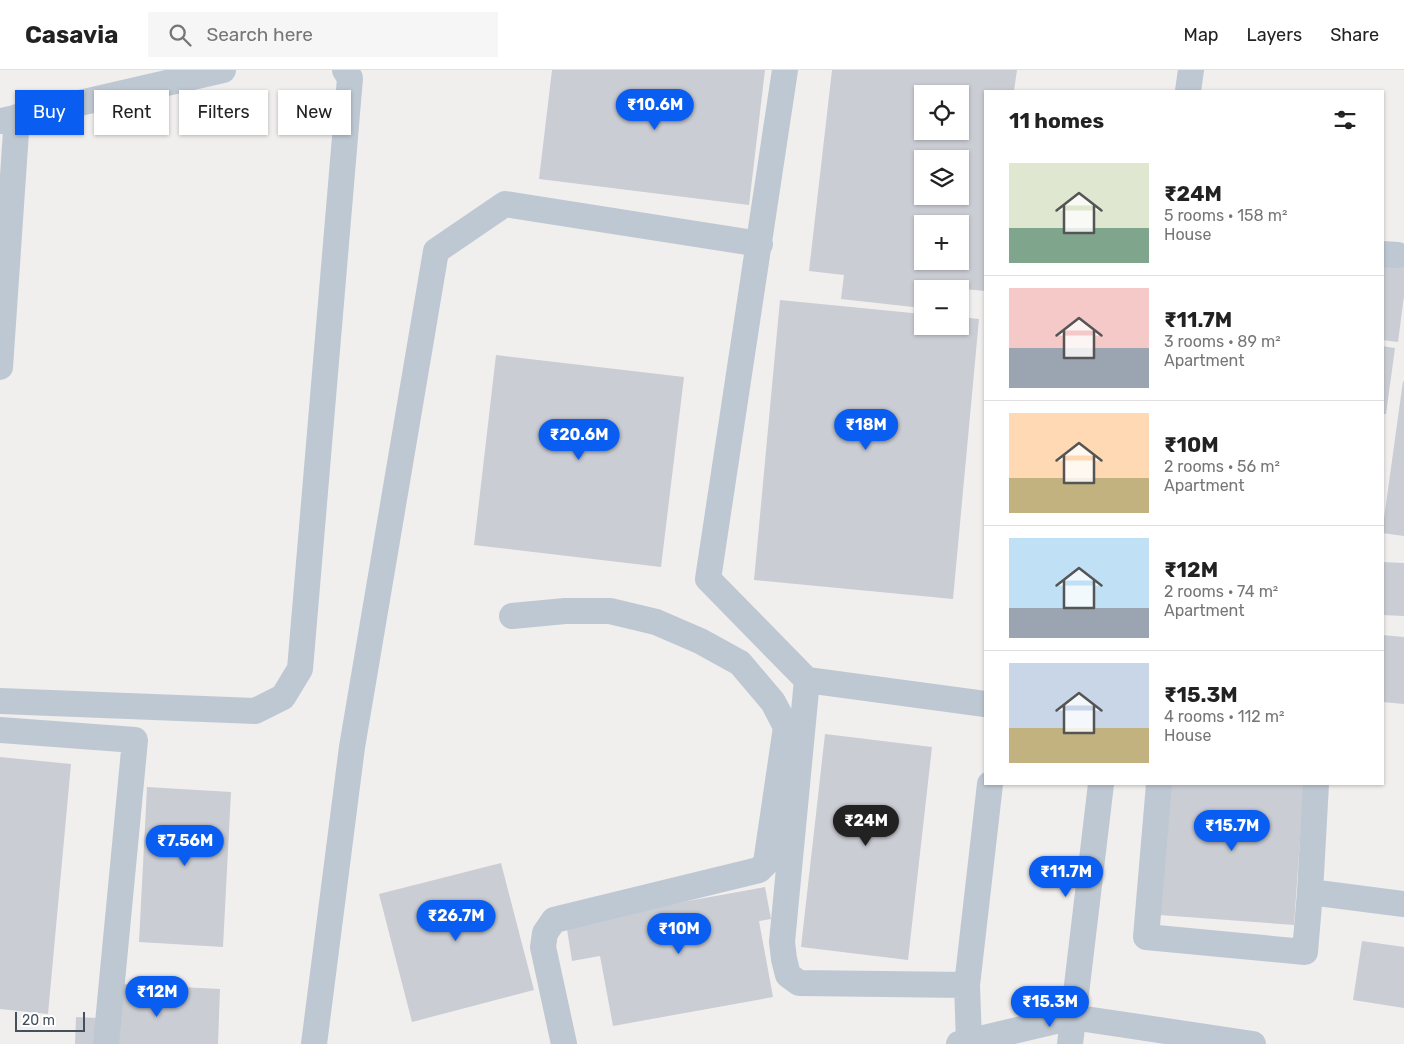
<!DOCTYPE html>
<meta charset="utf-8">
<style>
:root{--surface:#fff;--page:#f6f6f6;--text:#222;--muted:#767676;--line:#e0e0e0;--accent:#095ef1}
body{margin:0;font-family:Rubik,sans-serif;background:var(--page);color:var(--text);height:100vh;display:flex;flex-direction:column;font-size:19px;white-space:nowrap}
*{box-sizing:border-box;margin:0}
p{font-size:16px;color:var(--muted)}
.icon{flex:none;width:28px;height:28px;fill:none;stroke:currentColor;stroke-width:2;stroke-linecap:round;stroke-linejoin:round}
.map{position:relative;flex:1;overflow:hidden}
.panel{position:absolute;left:984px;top:20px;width:400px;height:695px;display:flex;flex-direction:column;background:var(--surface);border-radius:0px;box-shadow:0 1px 4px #0004}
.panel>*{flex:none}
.guide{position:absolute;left:15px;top:20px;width:475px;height:45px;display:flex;gap:10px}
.controls{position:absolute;left:914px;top:15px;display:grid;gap:10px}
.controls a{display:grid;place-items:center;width:55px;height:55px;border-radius:0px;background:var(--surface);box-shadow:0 1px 4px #0004;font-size:25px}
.scale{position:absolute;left:15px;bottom:12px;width:70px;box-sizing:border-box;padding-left:5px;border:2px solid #45505e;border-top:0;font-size:14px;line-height:18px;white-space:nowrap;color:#45505e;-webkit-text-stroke:4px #fff;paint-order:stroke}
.price{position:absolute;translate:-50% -42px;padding:0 11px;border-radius:18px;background:var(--accent);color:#fff;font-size:16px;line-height:32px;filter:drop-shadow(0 1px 2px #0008)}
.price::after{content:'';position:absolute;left:50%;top:30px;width:15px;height:11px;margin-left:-8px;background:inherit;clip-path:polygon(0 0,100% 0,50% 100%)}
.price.on{background:#222;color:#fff}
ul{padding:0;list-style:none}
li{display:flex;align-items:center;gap:15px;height:125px;padding:0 25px}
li+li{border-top:1px solid var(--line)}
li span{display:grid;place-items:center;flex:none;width:140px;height:100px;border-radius:0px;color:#555}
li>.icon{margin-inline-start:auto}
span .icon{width:60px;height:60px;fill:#fffc;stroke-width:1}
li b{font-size:21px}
h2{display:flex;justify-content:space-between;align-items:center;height:60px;padding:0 25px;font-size:21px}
.chip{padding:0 18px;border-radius:0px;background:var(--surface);box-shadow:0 1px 4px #0004;font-size:18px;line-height:45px}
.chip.on{background:var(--accent);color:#fff}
header{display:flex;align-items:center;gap:30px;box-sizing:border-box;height:70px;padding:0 25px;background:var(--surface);border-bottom:1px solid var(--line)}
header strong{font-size:24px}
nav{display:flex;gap:28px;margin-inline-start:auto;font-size:18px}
.search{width:350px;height:45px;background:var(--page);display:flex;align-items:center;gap:12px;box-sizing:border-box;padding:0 18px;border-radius:0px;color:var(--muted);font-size:19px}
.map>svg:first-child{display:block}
.building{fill:#cacdd4;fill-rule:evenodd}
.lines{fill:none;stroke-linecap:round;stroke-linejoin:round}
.minor{stroke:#bec8d2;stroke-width:26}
</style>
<header>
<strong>Casavia</strong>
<div class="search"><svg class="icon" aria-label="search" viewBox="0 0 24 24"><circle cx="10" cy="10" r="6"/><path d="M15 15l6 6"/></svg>Search here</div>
<nav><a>Map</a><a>Layers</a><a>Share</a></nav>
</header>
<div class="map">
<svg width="1404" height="974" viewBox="0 0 1404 974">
<rect width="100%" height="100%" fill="#f1eeee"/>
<path class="building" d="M552 0H765L749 135 539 109Z
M832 0H1017L1014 21H985V221L925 215V219H922V238L841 229 844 205 809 201ZM922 24H960V61H922ZM922 89H960V126H922ZM922 154H960V191H922Z
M1382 192 1404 195V226L1398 272 1382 270Z
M780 230 922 244V256H960V247L979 249 953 529 754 510Z
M1382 276 1395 278 1386 344H1382Z
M496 285 684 307 661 497 474 475Z
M1403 311 1404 312V466L1382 463Z
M1382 492 1404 493V546L1382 545Z
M1382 565 1404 567V634L1382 632Z
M825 664 932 677 908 890 801 877Z
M0 687 71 694 48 944 0 939Z
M1168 714H1304L1294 855 1159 845Z
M147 717 231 722 223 877 139 872Z
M501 793 534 920 412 952 379 824Z
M765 817 771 849 759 851 773 927 613 956 600 886 572 891 566 853Z
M1362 871 1404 877V938L1353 930Z
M122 914 220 919 218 974H75L76 947 120 949Z"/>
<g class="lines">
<path class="minor" d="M785 0 708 509 807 610
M1188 21 1191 0
M1 51 223 0
M1382 184 1398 185
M0 297 17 47
M512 546 565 541H610L656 552 700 571 740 593 773 632 786 657 766 793 759 800 554 850 545 863 543 877 564 974
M0 631 255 641 283 627 300 599 350 8 345 0
M0 660 135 670 106 974
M1159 714 1146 867 1305 882 1310 822
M1316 714 1310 822 1404 834
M967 915 799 913 788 905 784 889 782 872 807 610 985 634
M969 972 967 915 990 714
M314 974 352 677 436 181 505 134 760 174
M959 974 1072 947 1253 974
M1070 974 1101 714"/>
</g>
</svg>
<div class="controls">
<a><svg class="icon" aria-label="locate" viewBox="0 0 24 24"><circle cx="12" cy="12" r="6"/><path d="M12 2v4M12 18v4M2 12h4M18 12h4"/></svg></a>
<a><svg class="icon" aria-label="layers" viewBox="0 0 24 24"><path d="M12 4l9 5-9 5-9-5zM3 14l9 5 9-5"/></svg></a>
<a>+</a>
<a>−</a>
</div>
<div class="scale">20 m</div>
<b class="price" style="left:655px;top:61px">₹10.6M</b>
<b class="price" style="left:866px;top:381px">₹18M</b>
<b class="price" style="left:579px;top:391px">₹20.6M</b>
<b class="price on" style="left:866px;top:777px">₹24M</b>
<b class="price" style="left:1232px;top:782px">₹15.7M</b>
<b class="price" style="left:185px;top:797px">₹7.56M</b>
<b class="price" style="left:1066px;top:828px">₹11.7M</b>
<b class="price" style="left:456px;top:872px">₹26.7M</b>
<b class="price" style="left:679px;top:885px">₹10M</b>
<b class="price" style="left:157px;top:948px">₹12M</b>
<b class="price" style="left:1050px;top:958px">₹15.3M</b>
<div class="guide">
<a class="chip on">Buy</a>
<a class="chip">Rent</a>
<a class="chip">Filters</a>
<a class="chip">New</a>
</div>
<section class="panel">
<h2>11 homes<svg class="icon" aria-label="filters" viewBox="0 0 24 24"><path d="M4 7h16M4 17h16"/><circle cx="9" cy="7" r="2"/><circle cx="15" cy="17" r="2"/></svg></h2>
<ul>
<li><span style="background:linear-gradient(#dfe7d0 65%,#7fa58c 0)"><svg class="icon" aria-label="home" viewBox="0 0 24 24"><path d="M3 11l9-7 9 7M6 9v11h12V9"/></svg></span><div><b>₹24M</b><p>5 rooms · 158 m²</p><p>House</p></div></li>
<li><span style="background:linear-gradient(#f6c9c9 60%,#9aa5b1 0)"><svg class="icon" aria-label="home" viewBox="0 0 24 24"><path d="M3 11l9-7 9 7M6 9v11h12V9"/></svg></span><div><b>₹11.7M</b><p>3 rooms · 89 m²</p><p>Apartment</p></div></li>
<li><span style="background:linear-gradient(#ffd9b3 65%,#c2b280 0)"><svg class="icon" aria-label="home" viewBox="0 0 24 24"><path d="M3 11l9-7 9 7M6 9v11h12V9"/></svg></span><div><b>₹10M</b><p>2 rooms · 56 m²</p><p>Apartment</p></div></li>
<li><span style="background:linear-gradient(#bfe0f5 70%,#9aa5b1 0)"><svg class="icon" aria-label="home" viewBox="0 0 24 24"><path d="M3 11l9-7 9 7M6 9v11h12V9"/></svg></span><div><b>₹12M</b><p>2 rooms · 74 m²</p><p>Apartment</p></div></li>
<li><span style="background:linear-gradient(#c9d6e8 65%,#c2b280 0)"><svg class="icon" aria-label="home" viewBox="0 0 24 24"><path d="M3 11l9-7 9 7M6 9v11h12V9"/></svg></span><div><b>₹15.3M</b><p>4 rooms · 112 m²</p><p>House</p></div></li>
</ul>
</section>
</div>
